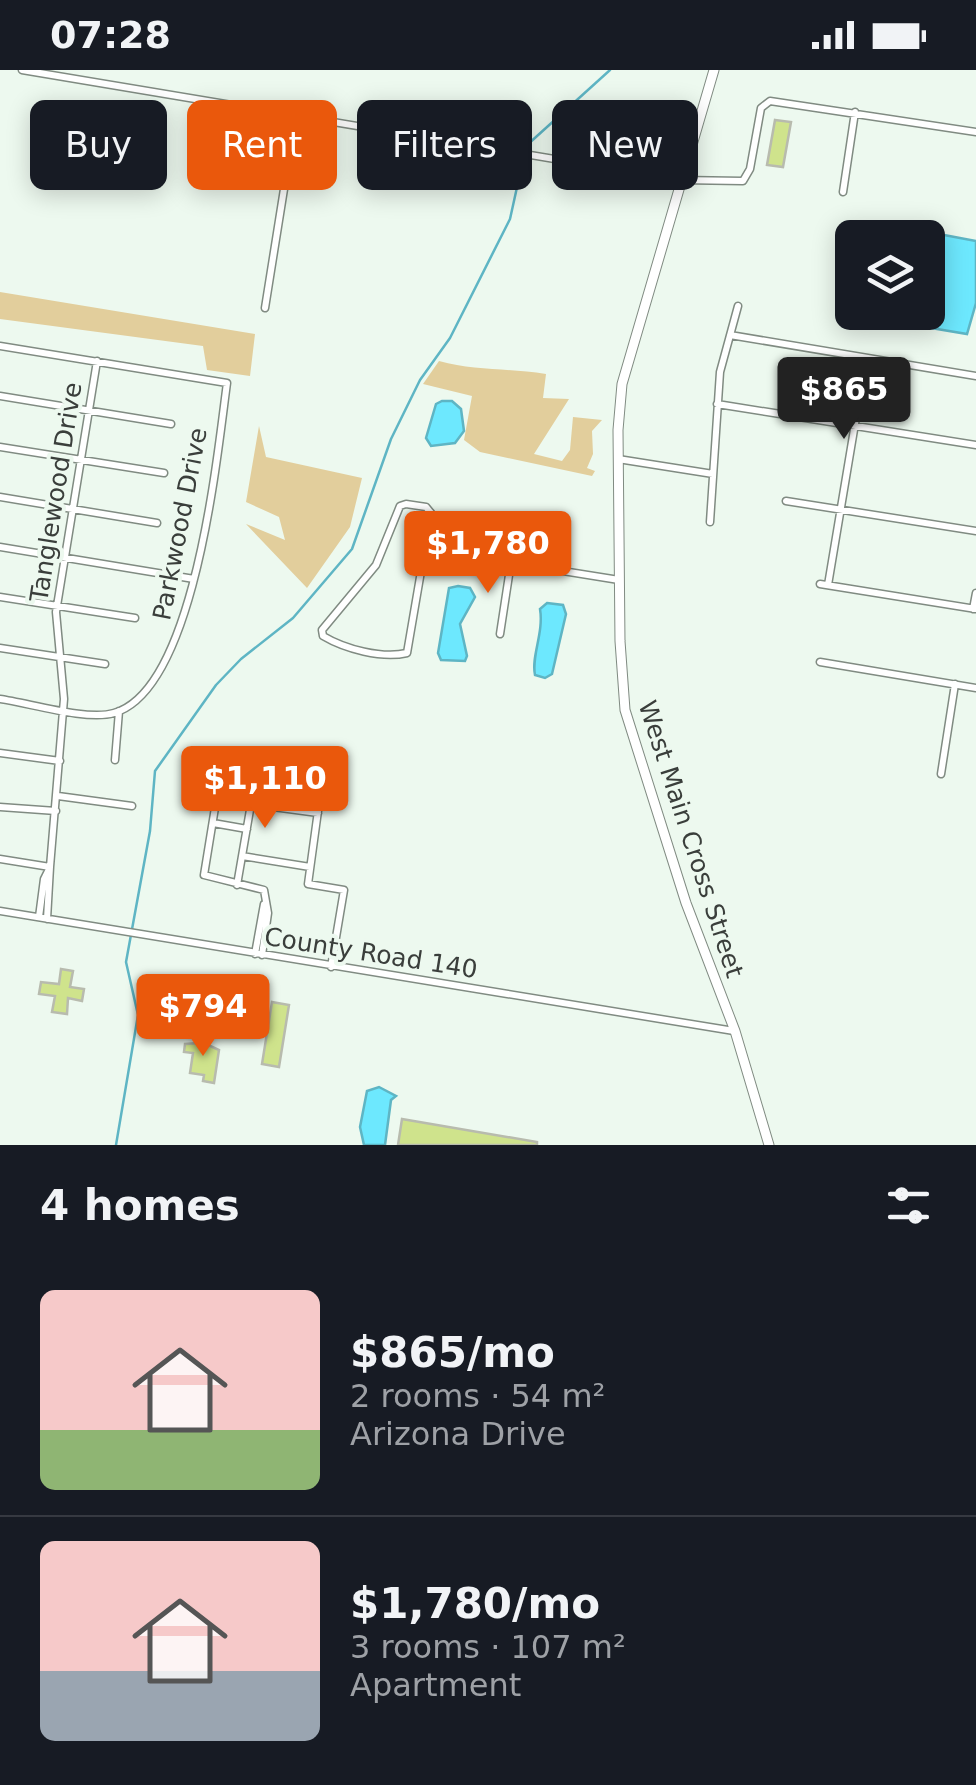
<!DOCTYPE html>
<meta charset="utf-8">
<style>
:root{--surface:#171b24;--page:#242831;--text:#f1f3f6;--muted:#9ea1a6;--line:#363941;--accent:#ea580c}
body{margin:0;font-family:"DejaVu Sans",sans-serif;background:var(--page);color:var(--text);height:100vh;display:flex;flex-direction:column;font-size:38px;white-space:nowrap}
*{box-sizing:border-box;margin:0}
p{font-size:32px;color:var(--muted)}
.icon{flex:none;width:55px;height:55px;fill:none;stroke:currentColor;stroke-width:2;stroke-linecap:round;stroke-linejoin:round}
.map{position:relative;height:1075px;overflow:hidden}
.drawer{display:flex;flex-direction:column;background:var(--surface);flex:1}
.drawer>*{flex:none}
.top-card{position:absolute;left:30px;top:30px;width:918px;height:90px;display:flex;gap:20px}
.fabs{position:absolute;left:835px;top:150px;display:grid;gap:20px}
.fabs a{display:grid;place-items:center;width:110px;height:110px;border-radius:15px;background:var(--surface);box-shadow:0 5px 25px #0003;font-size:50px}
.price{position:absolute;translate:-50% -85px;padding:0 22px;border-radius:10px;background:var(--accent);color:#fff;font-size:32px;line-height:65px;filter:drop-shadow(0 2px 5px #0008)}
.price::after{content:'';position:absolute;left:50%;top:60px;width:30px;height:22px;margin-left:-15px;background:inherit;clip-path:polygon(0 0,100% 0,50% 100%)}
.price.current{background:#222;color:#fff}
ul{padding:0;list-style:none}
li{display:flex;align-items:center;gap:30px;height:250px;padding:0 40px}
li+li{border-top:2px solid var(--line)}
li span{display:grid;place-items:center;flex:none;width:280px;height:200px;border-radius:15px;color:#555}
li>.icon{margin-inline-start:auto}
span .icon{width:120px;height:120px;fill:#fffc;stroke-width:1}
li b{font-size:42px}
h2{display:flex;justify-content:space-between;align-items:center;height:120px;padding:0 40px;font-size:42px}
.chip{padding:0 35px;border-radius:15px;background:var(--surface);box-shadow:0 5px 25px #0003;font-size:35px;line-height:90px}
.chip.current{background:var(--accent);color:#fff}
.status{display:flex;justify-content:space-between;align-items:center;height:70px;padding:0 50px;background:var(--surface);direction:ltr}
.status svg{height:28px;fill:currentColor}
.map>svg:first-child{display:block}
.green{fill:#e2ce9c}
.water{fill:#6de8fe;stroke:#5eb5c4;stroke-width:2.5}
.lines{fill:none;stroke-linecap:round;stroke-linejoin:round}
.stream{stroke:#5eb5c4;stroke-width:2.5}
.building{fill:#cfe38c;stroke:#b8bbae;stroke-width:2.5}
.minor-casing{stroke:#808b82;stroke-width:9}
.major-casing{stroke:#808b82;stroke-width:11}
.minor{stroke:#fff;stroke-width:6}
.major{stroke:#fff;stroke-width:9}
.labels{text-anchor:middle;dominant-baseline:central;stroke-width:8;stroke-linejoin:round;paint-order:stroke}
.street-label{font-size:25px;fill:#3a3e3b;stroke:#edf9ef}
</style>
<div class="status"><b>07:28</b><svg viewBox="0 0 49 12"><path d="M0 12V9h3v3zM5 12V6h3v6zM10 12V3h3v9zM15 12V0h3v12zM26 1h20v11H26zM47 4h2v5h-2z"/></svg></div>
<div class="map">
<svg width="976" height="1075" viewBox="0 0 976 1075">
<rect width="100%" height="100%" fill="#edf9ef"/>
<path class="green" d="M0 222 255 264 250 306 207 300 203 276 0 249Z
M439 291C475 301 509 298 546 304L543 328 569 329 534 384 562 391 570 380 573 347 602 350 592 361 593 384 587 398 595 401 592 406 480 382 464 370 472 326 423 314Z
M259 356 266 387 362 408 350 457 307 518 246 454 285 470 279 447 246 432Z"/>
<path class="water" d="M907 158 976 171V233L967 264 883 250 881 243 928 242V168L892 167Z
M442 331H452L461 339 464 361 455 373 431 376 426 368 436 334Z
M458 516 470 518 475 527 460 554 467 586 465 591 441 590 438 583 449 518Z
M547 533 563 535 566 544 552 604 545 608 535 605C531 586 544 563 540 539Z
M379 1017 396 1026 391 1030 385 1075H364L360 1057 367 1021Z"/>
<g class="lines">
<path class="stream" d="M526 76 610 0
M116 1075 138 945 126 892 150 761 155 701 216 615 241 589 293 548 352 479 391 369 420 310 450 268 510 149 523 90"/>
</g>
<path class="building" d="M775 50 791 52 783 97 767 95Z
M61 899 73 901 70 917 84 919 82 931 68 928 67 944 52 942 55 926 39 924 41 912 59 914Z
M272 932 289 935 279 997 262 994Z
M201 966 207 967 206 974 219 980 214 1013 203 1011 204 1005 190 1003 193 983 184 982 185 974 200 973Z
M402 1049 537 1072V1075H398Z"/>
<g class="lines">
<defs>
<path id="minor" d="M22 0 680 110 743 111 750 99 761 38 770 31 976 62
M843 122 855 42
M265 238 296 44
M730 265 976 306
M0 276 227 313C217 386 195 620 114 643 87 651 29 633 0 629
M0 326 171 354
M717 334 976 375
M0 377 164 403
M618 389 713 404
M0 427 157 453
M786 431 976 461
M406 434 426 437 431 443 407 583C382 589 345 579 323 566L322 560 376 495 400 436Z
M710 452 720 302 738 236
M0 477 194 509
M425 479 619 510
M820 514 976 539
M828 515 866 288
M0 527 135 548
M973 539 976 523
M500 564 511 492
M0 578 105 594
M820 592 976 618
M0 683 60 691
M115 690 119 641
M941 704 955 614
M220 707 204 805 264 820 268 843 262 885
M321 719 308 814 344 820 331 897
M58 726 132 736
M0 737 56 741
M213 753 247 759
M242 786 310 797
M0 789 50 797 64 629 56 542 97 291
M237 815 251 734 318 743
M0 841 734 961
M39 847 44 809 50 797 47 849
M255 884 264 834"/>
<path id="major" d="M714 0 622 314 618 360 620 571 625 640 686 833 735 961 769 1075"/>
</defs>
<use href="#minor" class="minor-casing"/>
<use href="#major" class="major-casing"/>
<use href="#minor" class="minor"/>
<use href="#major" class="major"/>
</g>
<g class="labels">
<g class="street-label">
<text transform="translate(56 422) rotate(-81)">Tanglewood Drive</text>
<text transform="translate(180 454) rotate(-79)">Parkwood Drive</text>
<text transform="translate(691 769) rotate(72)">West Main Cross Street</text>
<text transform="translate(371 883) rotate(9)">County Road 140</text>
</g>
</g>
</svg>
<div class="fabs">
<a><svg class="icon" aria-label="layers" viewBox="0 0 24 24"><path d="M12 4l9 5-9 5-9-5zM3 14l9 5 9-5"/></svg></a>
</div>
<b class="price current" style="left:844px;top:372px">$865</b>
<b class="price" style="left:488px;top:526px">$1,780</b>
<b class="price" style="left:265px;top:761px">$1,110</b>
<b class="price" style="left:203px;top:989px">$794</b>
<div class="top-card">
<a class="chip">Buy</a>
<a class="chip current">Rent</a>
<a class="chip">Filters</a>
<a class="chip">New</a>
</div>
</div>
<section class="drawer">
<h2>4 homes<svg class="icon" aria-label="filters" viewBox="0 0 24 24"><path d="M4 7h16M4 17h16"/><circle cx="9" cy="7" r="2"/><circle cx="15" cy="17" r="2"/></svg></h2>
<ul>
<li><span style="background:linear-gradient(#f6c9c9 70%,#8fb573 0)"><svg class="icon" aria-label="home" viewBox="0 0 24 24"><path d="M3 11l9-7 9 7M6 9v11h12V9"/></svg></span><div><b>$865/mo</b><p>2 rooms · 54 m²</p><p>Arizona Drive</p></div></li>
<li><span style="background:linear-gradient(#f6c9c9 65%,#9aa5b1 0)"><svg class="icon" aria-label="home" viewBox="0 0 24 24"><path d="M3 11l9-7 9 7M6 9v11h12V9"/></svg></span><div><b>$1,780/mo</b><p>3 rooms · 107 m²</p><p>Apartment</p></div></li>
</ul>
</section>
